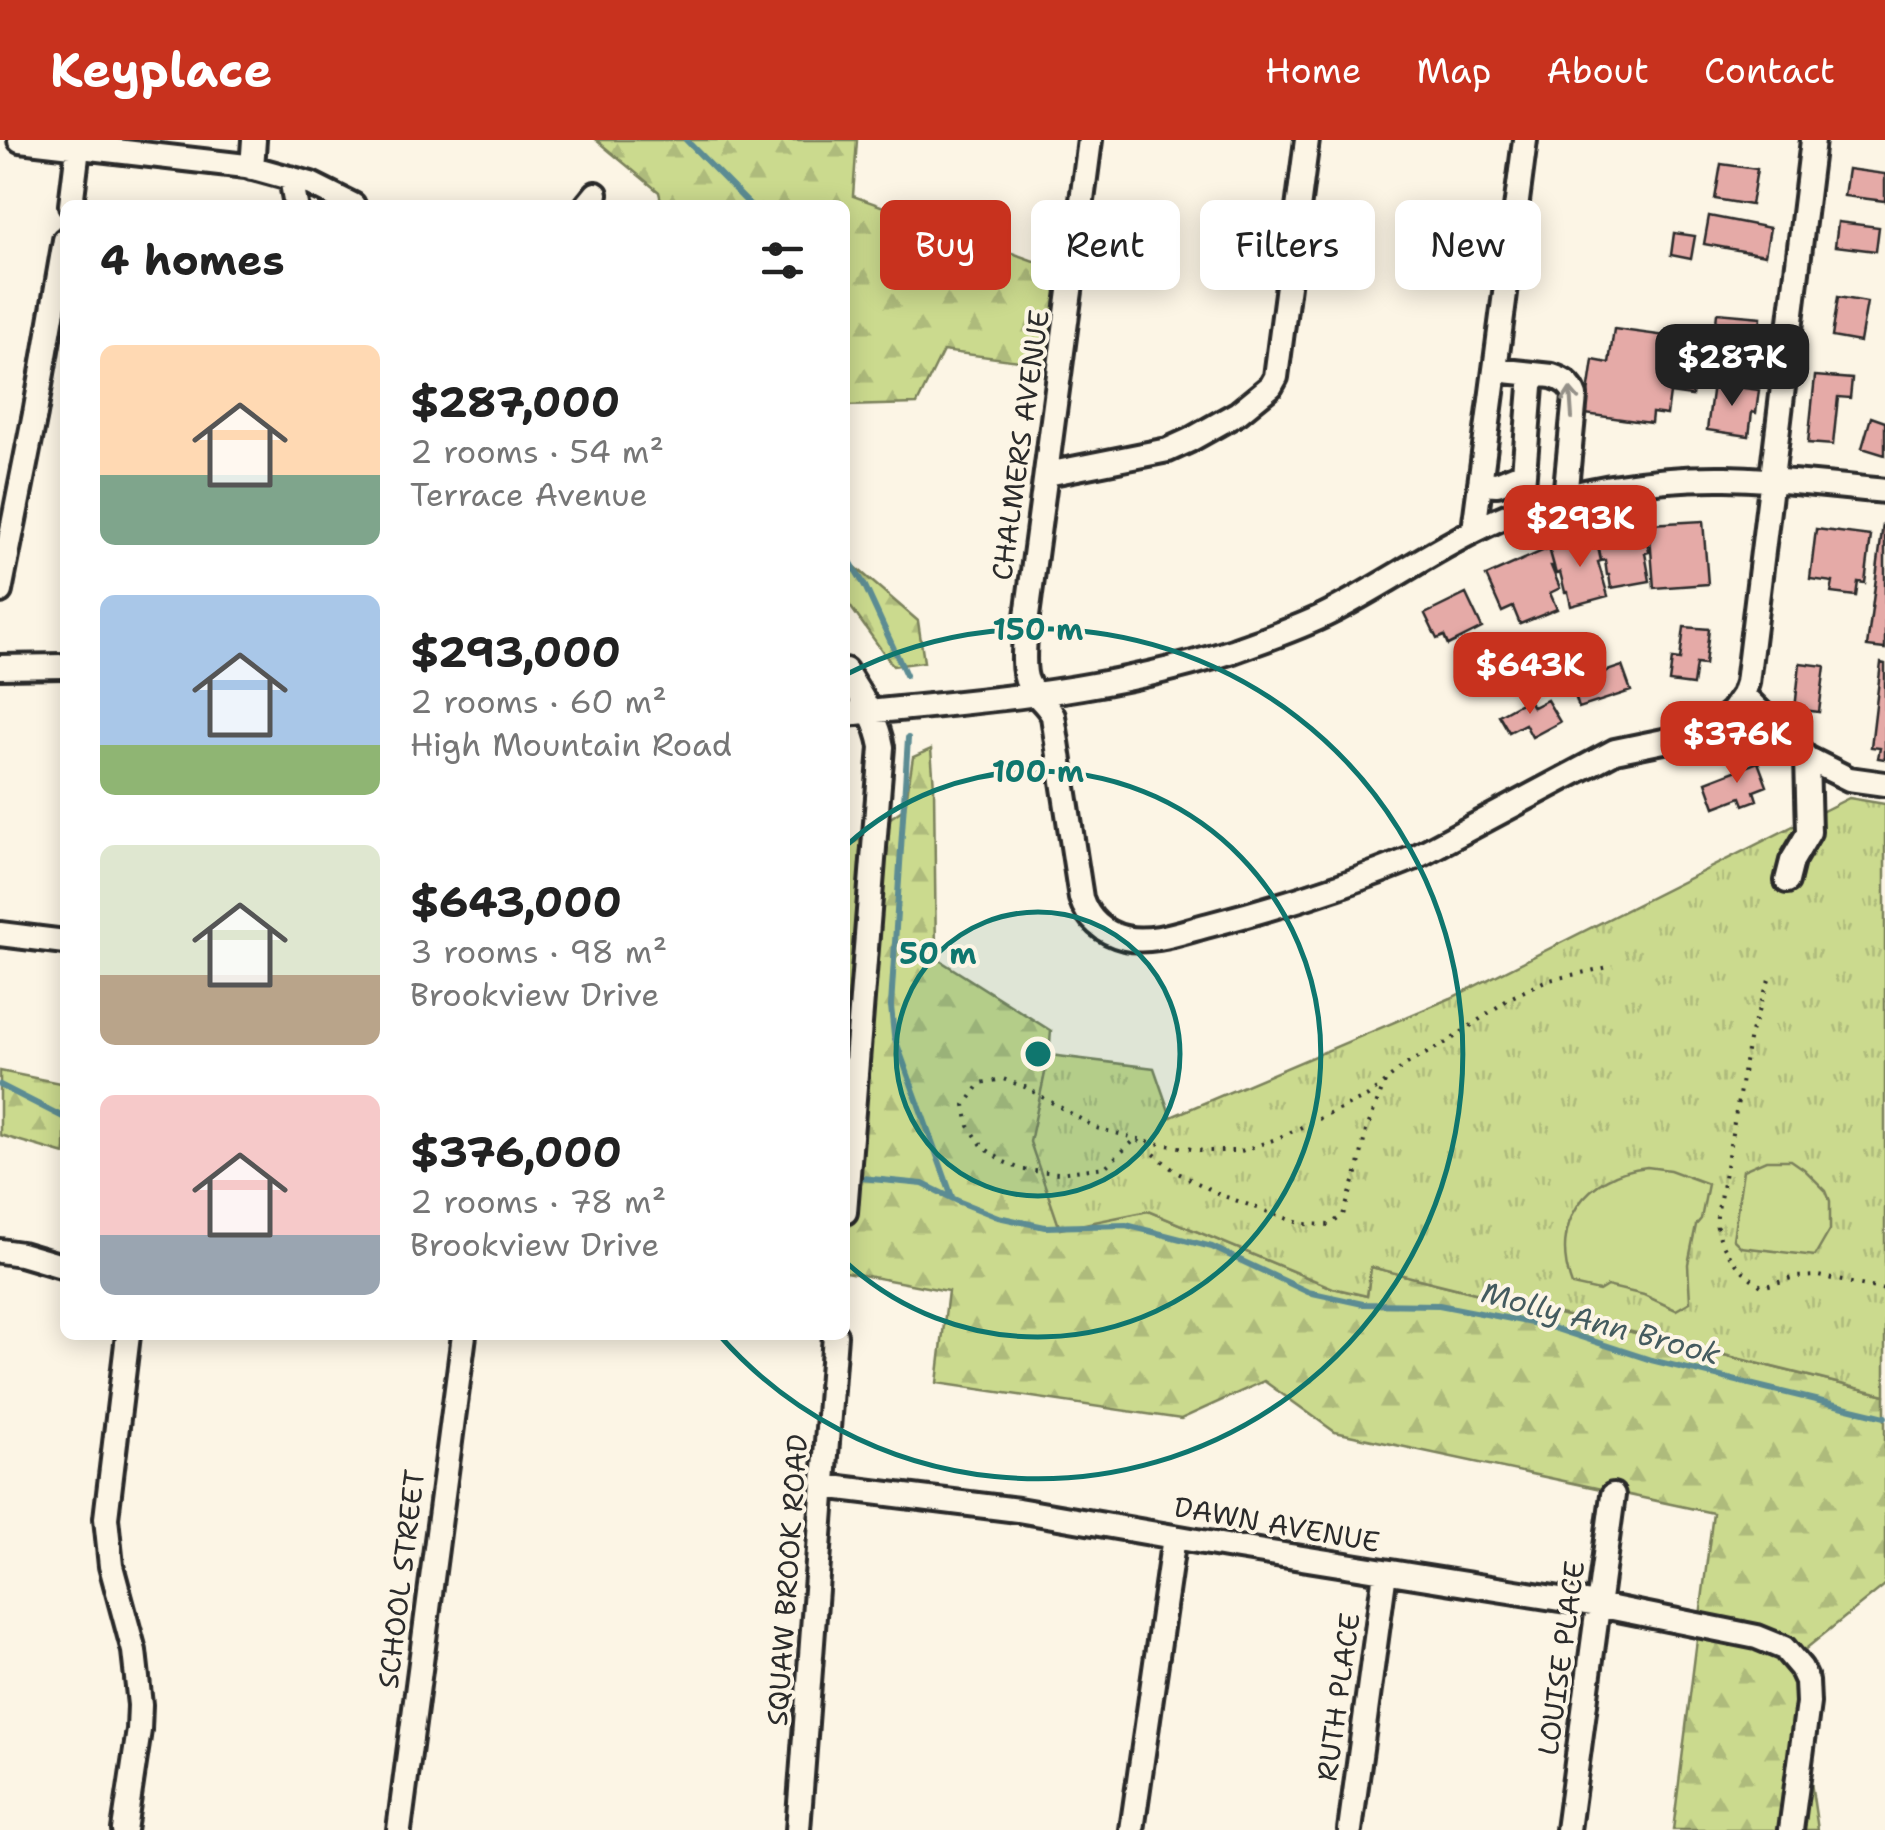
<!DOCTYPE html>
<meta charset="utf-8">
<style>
:root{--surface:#fff;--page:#f2f2f2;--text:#222;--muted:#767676;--accent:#c8321e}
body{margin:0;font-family:"Shantell Sans",sans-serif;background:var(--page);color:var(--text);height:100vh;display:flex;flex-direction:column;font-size:38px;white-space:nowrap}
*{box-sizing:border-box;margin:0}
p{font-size:32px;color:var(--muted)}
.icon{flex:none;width:55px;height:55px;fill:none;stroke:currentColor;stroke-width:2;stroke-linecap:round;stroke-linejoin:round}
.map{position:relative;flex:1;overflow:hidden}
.details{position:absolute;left:60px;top:60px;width:790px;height:1140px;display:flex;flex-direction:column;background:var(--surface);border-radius:15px;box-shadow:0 5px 25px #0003}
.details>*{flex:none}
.hud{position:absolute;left:880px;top:60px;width:855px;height:90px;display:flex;gap:20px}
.price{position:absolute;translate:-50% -85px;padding:0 22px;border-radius:20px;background:var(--accent);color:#fff;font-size:32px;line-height:65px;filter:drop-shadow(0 2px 5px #0008)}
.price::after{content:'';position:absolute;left:50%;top:60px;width:30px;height:22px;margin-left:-15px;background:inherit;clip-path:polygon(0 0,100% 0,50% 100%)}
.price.current{background:#222;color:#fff}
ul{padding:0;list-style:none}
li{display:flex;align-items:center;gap:30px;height:250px;padding:0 40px}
li span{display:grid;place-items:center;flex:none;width:280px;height:200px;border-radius:15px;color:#555}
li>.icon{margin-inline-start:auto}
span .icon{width:120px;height:120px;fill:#fffc;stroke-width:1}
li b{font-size:42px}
h2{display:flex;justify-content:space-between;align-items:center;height:120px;padding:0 40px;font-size:42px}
.chip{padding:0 35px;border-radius:15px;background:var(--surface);box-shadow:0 5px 25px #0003;font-size:35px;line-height:90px}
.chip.current{background:var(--accent);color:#fff}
header{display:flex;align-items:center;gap:60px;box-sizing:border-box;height:140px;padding:0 50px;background:var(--accent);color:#fff}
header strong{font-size:48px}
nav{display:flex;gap:55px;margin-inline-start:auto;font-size:35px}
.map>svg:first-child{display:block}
.forest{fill:url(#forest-firs);stroke:#7b825c;stroke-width:2.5}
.park{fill:url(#park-tufts);stroke:#7b825c;stroke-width:2.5}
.pitch{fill:#cbda8e;stroke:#7b825c;stroke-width:2.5}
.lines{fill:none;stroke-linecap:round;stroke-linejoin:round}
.stream{stroke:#5c8c93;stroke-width:6}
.building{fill:#e5aaa7;stroke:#2b2b2b;stroke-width:2.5}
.minor-casing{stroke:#2b2b2b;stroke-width:30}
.path{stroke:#2b2b2b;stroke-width:4;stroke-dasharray:2.5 8;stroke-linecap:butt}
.minor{stroke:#fcf5e5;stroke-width:22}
.oneway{stroke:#949088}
.ring{fill:none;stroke:#0f766e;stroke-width:5}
.labels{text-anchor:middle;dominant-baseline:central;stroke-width:8;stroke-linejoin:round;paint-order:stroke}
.street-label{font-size:28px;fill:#2b2b2b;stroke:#fcf5e5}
.water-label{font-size:30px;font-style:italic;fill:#445b5f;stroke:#fcf5e5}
.centre{fill:#0f766e;stroke:#fcf5e5;stroke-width:5}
.ring-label{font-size:30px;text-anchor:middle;font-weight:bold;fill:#0f766e;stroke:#fcf5e5;stroke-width:8;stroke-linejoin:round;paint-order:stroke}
</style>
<header>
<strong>Keyplace</strong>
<nav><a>Home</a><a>Map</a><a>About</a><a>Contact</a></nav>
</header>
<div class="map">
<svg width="1885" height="1690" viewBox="0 0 1885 1690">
<defs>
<pattern id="forest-firs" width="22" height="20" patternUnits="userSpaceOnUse" patternTransform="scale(2.5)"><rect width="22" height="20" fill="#cbda8e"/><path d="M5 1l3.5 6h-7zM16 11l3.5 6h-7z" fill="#aebb7b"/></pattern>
<pattern id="park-tufts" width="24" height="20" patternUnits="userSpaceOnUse" patternTransform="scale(2.5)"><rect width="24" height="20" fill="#cbda8e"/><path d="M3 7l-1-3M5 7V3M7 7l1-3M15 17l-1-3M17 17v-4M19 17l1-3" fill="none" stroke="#aebb7b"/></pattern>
</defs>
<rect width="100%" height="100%" fill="#fcf5e5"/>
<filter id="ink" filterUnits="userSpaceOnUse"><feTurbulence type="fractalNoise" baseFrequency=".01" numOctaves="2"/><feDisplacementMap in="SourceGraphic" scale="20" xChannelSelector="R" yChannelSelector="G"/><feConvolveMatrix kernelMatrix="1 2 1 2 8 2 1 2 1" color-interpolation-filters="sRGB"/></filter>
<g filter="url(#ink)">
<path class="forest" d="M596 0H857L853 56 1073 135 1057 226 943 211 917 264 845 266V65H662L659 52Z
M845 418 918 481 924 522 893 526 845 459Z
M931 609 934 647 936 818 1051 891 1049 915 1031 1002 1060 1088 1148 1071 1333 1148 1367 1156 1371 1127 1885 1255V1445L1793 1519 1818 1690H1673L1713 1373 1335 1292 1264 1241 1181 1279 937 1243 948 1151 845 1132V709L905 668 913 617Z
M0 931 65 944V1014L0 995Z"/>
<path class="park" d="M1849 658 1885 664V1255L1371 1127 1367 1156 1333 1148 1148 1071 1060 1089 1030 1002 1049 915 1154 928 1171 977 1451 858Z"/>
<path class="pitch" d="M1766 1020H1791L1804 1029 1826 1051 1830 1061V1090L1815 1116 1741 1107 1733 1099 1743 1030Z
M1647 1027 1670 1030 1708 1044 1701 1079 1696 1085 1688 1124 1690 1162 1676 1170 1644 1155 1607 1146 1599 1151 1572 1145C1549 1084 1585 1034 1647 1027Z"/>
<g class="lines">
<path class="stream" d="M686 0 750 65
M845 413 865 446 906 535
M908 598 891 866 894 896 952 1057
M0 945 65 978
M851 1037 923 1044 960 1062 998 1077 1045 1087 1126 1085 1212 1107 1308 1152 1363 1164 1439 1165 1547 1186 1651 1220 1885 1277"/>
</g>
<path class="building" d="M1721 24 1757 29 1751 65 1715 59Z
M1848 29 1885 34V61L1844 56Z
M1709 76 1770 88 1765 115 1704 104Z
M1838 82 1879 87 1876 111 1835 106Z
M1674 93 1695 96 1691 119 1671 115Z
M1838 157 1867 162 1860 202 1832 197Z
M1717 173 1761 177 1758 206 1714 202Z
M1614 189 1674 197 1673 209 1698 213 1692 256 1670 253 1667 275 1652 273 1651 283 1585 274 1593 220 1609 223Z
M1815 236 1852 239 1850 258 1838 257 1833 305 1808 303Z
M1713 244 1759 250 1756 273 1752 272 1749 296 1707 290Z
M1871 277 1885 282V315L1862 308Z
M1703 381 1708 444 1654 448 1649 384Z
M1883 384H1885V509L1867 507Z
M1644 386 1649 412 1645 413 1650 441 1611 448 1609 435H1607L1605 420 1601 421 1597 395Z
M1816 389 1871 396 1865 443 1858 442 1856 456 1831 453 1833 442 1810 439Z
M1595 394 1601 421 1598 422 1608 456 1571 466 1568 452H1565L1560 432 1556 434 1549 408Z
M1549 408 1554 426H1551L1560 448 1550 453 1557 469 1520 484 1513 467 1502 472 1486 436Z
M1466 454 1482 488 1448 505 1444 496 1437 499 1425 474Z
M1684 487 1709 489 1705 525 1696 524 1693 545 1669 542 1672 519 1680 520Z
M1800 523 1825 526 1819 572 1795 569Z
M1881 523 1885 524V619L1878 618 1880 608 1871 607Z
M1622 526 1631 551 1579 568 1571 543Z
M1528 559 1533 567 1547 560 1560 582 1532 597 1525 584 1509 592 1499 575Z
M1758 622 1767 646 1754 651 1757 660 1744 665 1741 657 1715 667 1706 642Z"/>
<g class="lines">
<defs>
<path id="minor" d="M20 0 246 26 311 44 353 65
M1090 0 1026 484C1025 499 1021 530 1028 543 1034 556 1047 563 1053 576L1081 758C1088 779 1103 793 1125 798 1152 804 1182 792 1209 785 1279 767 1348 745 1416 717L1615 611 1698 594 1717 584 1732 571 1743 555 1747 543 1813 0
M252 28 254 0
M291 38 296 65
M71 65 79 0
M587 65 596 54
M1495 230 1552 236C1564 240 1571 244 1575 256L1565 358
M1047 334 1168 310 1190 300 1238 273 1271 246 1276 237 1307 0
M1480 343 1497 344 1524 333
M1521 371 1532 234
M1474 390 1525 0
M0 451 35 274 65 100
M0 527 65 526
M845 530C860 555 877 578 882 607L845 1072
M1743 555 1807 618 1849 639 1885 644
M845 574C975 562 1108 552 1233 511 1266 499 1300 488 1331 472 1387 443 1439 406 1497 380 1563 350 1654 337 1726 338 1779 339 1833 346 1885 351
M1787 741 1792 721 1809 692 1807 618
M0 794 65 802
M0 1111 21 1114 65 1127
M824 1346 1018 1370 1226 1406 1598 1465 1757 1497 1784 1508 1801 1528 1807 1541 1808 1563 1791 1690
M124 1690 139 1590 140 1565 134 1511 111 1426 106 1378 128 1195
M399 1690 464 1195
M798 1690 835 1195
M1132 1690 1174 1397
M1350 1690 1385 1432
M1568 1690 1613 1355"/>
</defs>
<use href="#minor" class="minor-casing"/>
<path class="path" d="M1769 840 1750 895 1718 1070C1717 1076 1716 1081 1717 1087 1721 1111 1744 1135 1763 1147L1795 1137 1818 1136 1885 1150
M1385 942 1366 991 1358 1030 1343 1075 1330 1085 1302 1084 1221 1055 1176 1032 1136 999 1105 1027 1059 1033 1023 1030 1004 1022 983 1007 969 986 965 965 981 943 1003 939 1025 947 1096 988 1154 1003 1204 1011H1241L1276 999 1368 956 1405 925 1449 901 1510 858 1545 841 1613 826"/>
<use href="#minor" class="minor"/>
</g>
<defs><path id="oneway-shaft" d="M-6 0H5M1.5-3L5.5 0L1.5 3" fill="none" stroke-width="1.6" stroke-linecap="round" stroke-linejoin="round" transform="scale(2.5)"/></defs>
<use class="oneway" href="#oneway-shaft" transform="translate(1571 263) rotate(-94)"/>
</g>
<circle cx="1038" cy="914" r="142" fill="#0f766e" fill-opacity=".12"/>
<g class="ring">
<circle cx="1038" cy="914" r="142"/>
<path d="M847 705A283 283 0 1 1 847 1123"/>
<path d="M845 535A425 425 0 1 1 720 1196"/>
</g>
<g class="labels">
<g class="street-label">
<text transform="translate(1020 305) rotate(-82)">CHALMERS AVENUE</text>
<text transform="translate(1277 1384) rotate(10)">DAWN AVENUE</text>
<text transform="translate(401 1439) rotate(-83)">SCHOOL STREET</text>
<text transform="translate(787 1440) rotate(-86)">SQUAW BROOK ROAD</text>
<text transform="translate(1561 1518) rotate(-82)">LOUISE PLACE</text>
<text transform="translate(1338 1557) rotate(-82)">RUTH PLACE</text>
</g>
<g class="water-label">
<text transform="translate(1601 1183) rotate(15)">Molly Ann Brook</text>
</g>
</g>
<circle cx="1038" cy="914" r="15" class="centre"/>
<g class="ring-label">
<text x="1038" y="500">150 m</text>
<text x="1038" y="642">100 m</text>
<text x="938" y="824">50 m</text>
</g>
</svg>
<b class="price current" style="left:1732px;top:269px">$287K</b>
<b class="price" style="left:1580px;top:430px">$293K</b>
<b class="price" style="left:1530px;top:577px">$643K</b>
<b class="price" style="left:1737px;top:646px">$376K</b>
<div class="hud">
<a class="chip current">Buy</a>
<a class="chip">Rent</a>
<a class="chip">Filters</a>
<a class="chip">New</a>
</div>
<section class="details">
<h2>4 homes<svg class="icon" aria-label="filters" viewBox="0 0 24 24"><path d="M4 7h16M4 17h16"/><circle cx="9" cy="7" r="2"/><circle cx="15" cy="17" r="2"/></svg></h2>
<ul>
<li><span style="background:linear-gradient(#ffd9b3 65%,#7fa58c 0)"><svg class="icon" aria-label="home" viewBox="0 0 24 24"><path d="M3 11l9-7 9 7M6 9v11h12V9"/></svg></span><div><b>$287,000</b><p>2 rooms · 54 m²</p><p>Terrace Avenue</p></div></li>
<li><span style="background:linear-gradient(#a9c7e8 75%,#8fb573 0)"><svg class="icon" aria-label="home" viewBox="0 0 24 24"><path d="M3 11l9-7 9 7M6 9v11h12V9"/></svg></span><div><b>$293,000</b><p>2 rooms · 60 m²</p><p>High Mountain Road</p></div></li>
<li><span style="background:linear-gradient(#dfe7d0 65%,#b9a48a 0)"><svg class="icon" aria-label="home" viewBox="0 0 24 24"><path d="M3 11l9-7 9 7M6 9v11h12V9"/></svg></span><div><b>$643,000</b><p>3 rooms · 98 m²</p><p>Brookview Drive</p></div></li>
<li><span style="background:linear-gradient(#f6c9c9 70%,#9aa5b1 0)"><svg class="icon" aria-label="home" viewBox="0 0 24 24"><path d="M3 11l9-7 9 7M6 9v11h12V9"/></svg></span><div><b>$376,000</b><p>2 rooms · 78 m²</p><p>Brookview Drive</p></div></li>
</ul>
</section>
</div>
